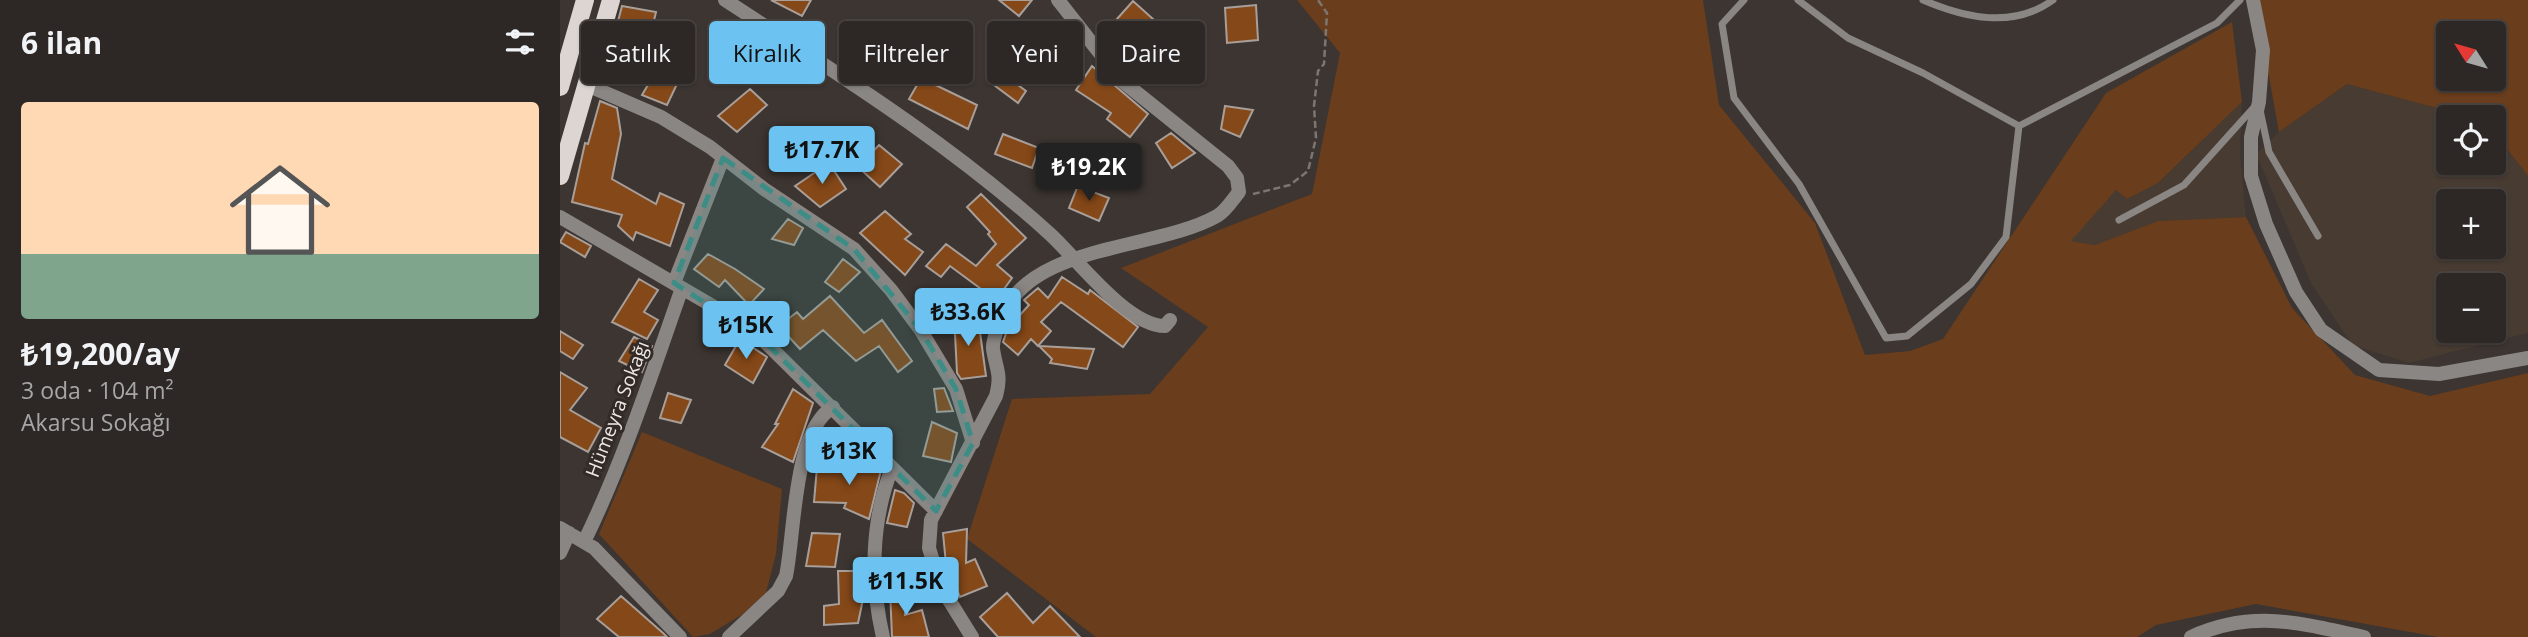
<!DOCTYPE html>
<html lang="tr">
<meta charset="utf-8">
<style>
:root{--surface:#2d2825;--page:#393432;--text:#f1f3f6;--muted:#a7a6a7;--line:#484442;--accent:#6cc3f2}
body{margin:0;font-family:"Open Sans",sans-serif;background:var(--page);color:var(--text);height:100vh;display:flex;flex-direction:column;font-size:26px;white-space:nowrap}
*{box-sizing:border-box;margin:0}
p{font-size:23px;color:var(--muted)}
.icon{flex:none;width:38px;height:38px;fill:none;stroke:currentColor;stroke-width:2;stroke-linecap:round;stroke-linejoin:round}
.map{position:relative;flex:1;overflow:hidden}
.panel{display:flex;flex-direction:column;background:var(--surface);width:560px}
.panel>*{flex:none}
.banner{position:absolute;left:21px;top:21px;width:665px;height:63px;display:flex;gap:14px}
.needle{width:46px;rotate:307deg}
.fabs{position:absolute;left:1876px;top:21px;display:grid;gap:14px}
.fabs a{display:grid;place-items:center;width:70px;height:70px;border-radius:7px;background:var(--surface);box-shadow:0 2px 5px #0004,0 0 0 2px var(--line);font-size:35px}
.price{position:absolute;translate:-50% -60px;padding:0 16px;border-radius:7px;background:var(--accent);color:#111;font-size:23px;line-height:46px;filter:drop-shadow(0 2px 4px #0008)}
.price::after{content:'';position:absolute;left:50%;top:42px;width:21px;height:16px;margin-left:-10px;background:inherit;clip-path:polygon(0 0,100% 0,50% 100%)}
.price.on{background:#222;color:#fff}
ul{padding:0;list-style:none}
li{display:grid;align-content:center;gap:14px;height:371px;padding:0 21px}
li span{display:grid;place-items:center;height:217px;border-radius:7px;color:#555}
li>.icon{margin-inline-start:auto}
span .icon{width:126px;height:126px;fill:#fffc;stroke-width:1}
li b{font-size:30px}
h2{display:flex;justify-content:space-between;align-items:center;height:84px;padding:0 21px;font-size:30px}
.tag{padding:0 24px;border-radius:7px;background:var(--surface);box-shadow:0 2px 5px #0004,0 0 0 2px var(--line);font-size:24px;line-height:63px}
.tag.on{background:var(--accent);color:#111}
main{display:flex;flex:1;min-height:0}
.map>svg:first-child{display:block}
.built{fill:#473b32;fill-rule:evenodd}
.green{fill:#6a3d1c;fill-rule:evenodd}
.building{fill:#854818;stroke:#a89f9a;stroke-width:2}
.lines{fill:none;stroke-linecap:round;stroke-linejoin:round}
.path{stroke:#7c7672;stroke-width:2.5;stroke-dasharray:7 3.5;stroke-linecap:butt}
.lane{stroke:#8a8684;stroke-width:7}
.street{stroke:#8a8684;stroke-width:14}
.primary{stroke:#ddd5d1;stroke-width:18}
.marked{fill:#3c8d86;fill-opacity:0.2;stroke:#3c8d86;stroke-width:5;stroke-dasharray:14 9;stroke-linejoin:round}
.labels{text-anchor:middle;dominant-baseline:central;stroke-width:6;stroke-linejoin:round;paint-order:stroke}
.street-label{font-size:19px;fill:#eee9e6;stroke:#322b27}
</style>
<main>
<section class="panel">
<h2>6 ilan<svg class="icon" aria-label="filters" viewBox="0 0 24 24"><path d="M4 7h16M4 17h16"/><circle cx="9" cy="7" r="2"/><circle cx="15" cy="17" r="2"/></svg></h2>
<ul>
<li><span style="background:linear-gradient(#ffd9b3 70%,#7fa58c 0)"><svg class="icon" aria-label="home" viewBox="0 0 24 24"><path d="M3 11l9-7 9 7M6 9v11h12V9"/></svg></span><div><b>₺19,200/ay</b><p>3 oda · 104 m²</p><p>Akarsu Sokağı</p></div></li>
</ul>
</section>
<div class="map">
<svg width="1968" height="637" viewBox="0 0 1968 637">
<rect width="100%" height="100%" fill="#3c3531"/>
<path class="built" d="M1787 84 1910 117H1888V163H1934V132L1968 176V333L1849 363 1792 345 1751 283 1696 154 1719 132ZM1888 201H1934V247H1888ZM1888 285H1934V331H1888Z
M1682 102 1680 156 1686 217 1598 221 1535 245 1510 241 1556 190 1598 183Z"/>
<path class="green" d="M737 0H1143L1159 105 1255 223 1305 355 1350 351 1383 339 1546 93 1672 22 1682 102 1598 183 1567 199 1556 190 1511 241 1535 245 1598 221 1686 217 1732 308 1795 375 1870 396 1968 373V637H1878L1696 604 1596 625 1577 637H536L407 539 452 399 590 394 648 327 561 268 752 194 780 53Z
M1695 0H1968V176L1934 132V117H1910L1787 84 1719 132ZM1888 33H1934V79H1888Z
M82 432 222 489 216 554 206 593 183 614 150 634 133 637 39 534Z"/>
<path class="building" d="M211 0H251L242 16Z
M439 0H472L459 16Z
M573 1 603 28 590 43 622 65 610 82 603 83 585 70 588 65 548 29Z
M696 5 698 40 667 43 665 8Z
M62 6 96 12 90 37 57 25Z
M532 66 588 114 570 137 547 119 551 113 516 90Z
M95 73 118 82 107 105 82 95Z
M443 74 466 91 458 103 434 85Z
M361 78 417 105 408 129 349 99Z
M190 89 207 105 177 132 158 116Z
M40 101 57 108 61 134 52 179 96 204 100 193 124 204 110 246 76 232 73 240 58 226 62 215 12 202 25 143 28 144Z
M665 106 693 110 680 137 661 129Z
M611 133 635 153 612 168 596 143Z
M443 134 479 148 472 168 435 154Z
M319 145 342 164 320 187 298 167Z
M269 163 286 189 260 207 235 186Z
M519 183 525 189 549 198 539 221 509 208Z
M421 194 466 238 437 265 452 278 436 300 390 266 381 277 366 266 386 244 416 266 436 244 428 234 430 232 407 207Z
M325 211 351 234 345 239 363 252 345 275 300 233Z
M228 219 243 228 234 245 212 239Z
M6 232 31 246 25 257 0 242Z
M148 254 175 269 204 289 189 305 165 280 159 287 134 269Z
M283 259 300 272 279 292 265 282Z
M502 277 528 294 530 290 578 327 563 347 501 302 481 322 491 331 478 346 471 339 458 355 443 342 448 328 469 305 464 300 478 288 488 298Z
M79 279 98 290 84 312 98 320 87 339 52 322Z
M270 296 304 333 322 320 352 361 338 372 319 346 296 361 263 330 240 349 219 326 237 312 243 319Z
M403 312 419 325 426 376 401 379 397 373 395 334 388 328Z
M0 331 23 345 13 359 0 351Z
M74 337 92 346 82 372 59 361Z
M180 339 207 357 193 383 165 365Z
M479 346 534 349 527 369 490 363 492 359Z
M0 372 27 388 10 410 41 428 28 452 0 437Z
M384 388 393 411 377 412 374 389Z
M233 389 253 403 233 462 202 447 218 424H215Z
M108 393 131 400 121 423 100 418Z
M372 422 397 433 391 462 363 456Z
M302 456 321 470 309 519 284 508 286 503 254 502 257 467 296 471Z
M335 490 344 493 354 503 347 527 327 523Z
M407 529 406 563 415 559 427 586 400 597 386 564 383 533Z
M252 533 280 534 275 567 246 566Z
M278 571H305L306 585 298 623 264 625V606L279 604Z
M347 586 345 615 362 610 369 637H332L330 590Z
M447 593 473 623 490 606 520 637H438L420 617Z
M61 596 103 633 107 637H59L37 619Z"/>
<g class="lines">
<path class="path" d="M693 194 730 185 748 171 756 138 754 106 758 71 764 64 767 13 758 0"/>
<path class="lane" d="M1184 0 1162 24 1174 98 1239 184 1326 338 1347 336 1411 284 1446 237 1459 126 1363 73 1288 38 1238 0
M1363 0C1405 18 1453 29 1493 0
M1700 110 1709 152 1758 236
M1459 126 1657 23 1680 0
M1559 220 1624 185 1696 105"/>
<path class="street" d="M165 0C277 73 392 145 491 235 518 260 567 326 605 326L610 320
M1693 0 1703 50 1699 102 1691 137V176L1706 224 1736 292 1761 330 1819 370 1879 374 1968 358
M27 85 101 117 150 147 204 189 294 249 331 290 360 329 396 389 413 443
M0 217 175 319 204 341 376 511
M114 283 163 158
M0 528 34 548 120 637
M24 542C64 460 92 373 122 288
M0 553 9 533
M169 637 218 591 226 576C235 533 233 431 273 407
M323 637C310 581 311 521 332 468
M412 637 381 587 369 548 371 520 436 396C442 373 436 370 433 349 432 341 438 327 441 319 469 243 595 251 657 216 666 211 673 199 679 192L677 178 668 166 561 80 498 0
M1631 637C1692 609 1741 623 1804 637"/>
<path class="primary" d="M0 87 25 0
M0 176 51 0"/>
</g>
<path class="marked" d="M163 158 294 249 360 329 396 389 413 443 376 511 204 341 114 283Z"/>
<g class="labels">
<g class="street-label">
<text transform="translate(57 409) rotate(-69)">Hümeyra Sokağı</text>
</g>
</g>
</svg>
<div class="fabs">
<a><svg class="needle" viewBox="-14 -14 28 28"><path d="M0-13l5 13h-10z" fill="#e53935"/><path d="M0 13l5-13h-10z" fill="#a7a6a7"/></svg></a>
<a><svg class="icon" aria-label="locate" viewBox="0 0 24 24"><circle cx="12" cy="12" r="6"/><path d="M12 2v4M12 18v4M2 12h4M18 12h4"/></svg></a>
<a>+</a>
<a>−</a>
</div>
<b class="price" style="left:262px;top:186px">₺17.7K</b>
<b class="price on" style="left:529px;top:203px">₺19.2K</b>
<b class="price" style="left:408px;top:348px">₺33.6K</b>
<b class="price" style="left:186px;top:361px">₺15K</b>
<b class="price" style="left:289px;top:487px">₺13K</b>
<b class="price" style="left:346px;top:617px">₺11.5K</b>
<div class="banner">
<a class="tag">Satılık</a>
<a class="tag on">Kiralık</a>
<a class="tag">Filtreler</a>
<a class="tag">Yeni</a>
<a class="tag">Daire</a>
</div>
</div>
</main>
